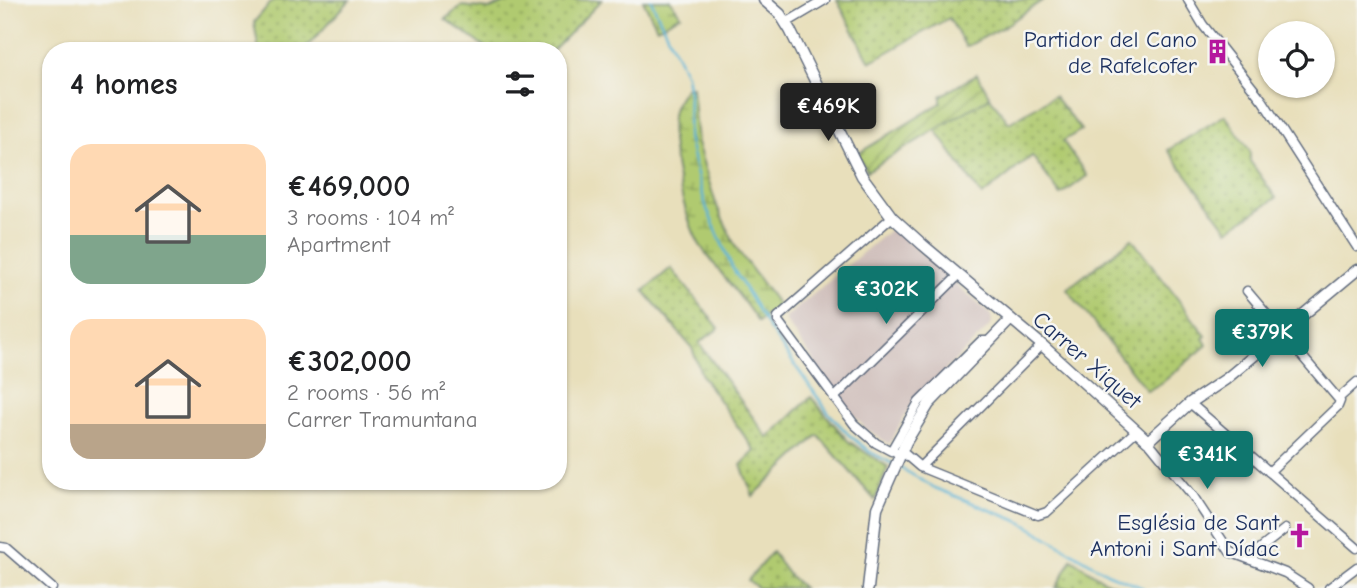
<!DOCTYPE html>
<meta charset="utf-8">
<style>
:root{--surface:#fff;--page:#f2f2f2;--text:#202124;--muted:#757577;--accent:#0f766e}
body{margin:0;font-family:"Comic Neue",sans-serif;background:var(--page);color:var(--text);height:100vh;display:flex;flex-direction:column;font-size:26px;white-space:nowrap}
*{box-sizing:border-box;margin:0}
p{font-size:23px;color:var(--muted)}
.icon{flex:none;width:38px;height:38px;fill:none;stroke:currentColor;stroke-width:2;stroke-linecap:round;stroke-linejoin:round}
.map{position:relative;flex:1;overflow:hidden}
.panel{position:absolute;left:42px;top:42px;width:525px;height:448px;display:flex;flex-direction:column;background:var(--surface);border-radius:28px;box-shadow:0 2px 5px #0004}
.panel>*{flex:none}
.fabs{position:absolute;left:1258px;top:21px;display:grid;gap:14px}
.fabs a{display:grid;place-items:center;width:77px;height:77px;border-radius:50%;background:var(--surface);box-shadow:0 2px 5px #0004;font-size:35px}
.price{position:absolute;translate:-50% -60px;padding:0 16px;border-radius:7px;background:var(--accent);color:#fff;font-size:23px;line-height:46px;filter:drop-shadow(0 2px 4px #0008)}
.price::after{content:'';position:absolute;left:50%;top:42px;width:21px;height:16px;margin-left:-10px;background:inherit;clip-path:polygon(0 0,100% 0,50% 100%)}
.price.current{background:#222;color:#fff}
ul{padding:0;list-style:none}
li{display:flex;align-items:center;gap:21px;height:175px;padding:0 28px}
li span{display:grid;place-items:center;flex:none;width:196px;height:140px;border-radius:21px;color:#555}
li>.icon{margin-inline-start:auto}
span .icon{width:84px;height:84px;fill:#fffc;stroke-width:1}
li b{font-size:30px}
h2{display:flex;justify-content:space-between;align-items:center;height:84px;padding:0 28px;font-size:30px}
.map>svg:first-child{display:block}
.industrial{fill:#d0c0bc}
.grass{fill:url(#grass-dots);stroke:#667c67;stroke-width:2}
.wetland{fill:url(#wetland-marsh);stroke:#667c67;stroke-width:2}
.garden{fill:url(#garden-furrows);stroke:#667c67;stroke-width:2}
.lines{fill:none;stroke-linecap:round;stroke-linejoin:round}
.stream{stroke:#58b3d5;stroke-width:2.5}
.minor-casing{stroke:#636d7f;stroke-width:11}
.tertiary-casing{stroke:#636d7f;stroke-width:13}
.minor{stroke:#fff;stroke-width:8}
.tertiary{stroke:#fff;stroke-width:10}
.labels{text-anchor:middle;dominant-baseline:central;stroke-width:5;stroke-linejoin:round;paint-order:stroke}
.poi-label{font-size:23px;fill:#1b2f5e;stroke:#f6f6f2;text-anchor:end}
.street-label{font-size:23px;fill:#1b2f5e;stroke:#f6f6f2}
</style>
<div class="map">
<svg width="1357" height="588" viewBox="0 0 1357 588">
<defs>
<pattern id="grass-dots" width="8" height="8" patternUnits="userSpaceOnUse" patternTransform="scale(1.75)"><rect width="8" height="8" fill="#b0ca70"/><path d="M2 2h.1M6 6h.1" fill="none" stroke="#8ea45f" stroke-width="1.8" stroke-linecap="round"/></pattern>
<pattern id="wetland-marsh" width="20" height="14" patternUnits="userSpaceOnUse" patternTransform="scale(1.75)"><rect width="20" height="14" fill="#b0ca70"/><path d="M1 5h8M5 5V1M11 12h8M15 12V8" fill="none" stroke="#8ea45f"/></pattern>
<pattern id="garden-furrows" width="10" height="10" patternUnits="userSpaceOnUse" patternTransform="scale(1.75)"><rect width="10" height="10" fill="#b0ca70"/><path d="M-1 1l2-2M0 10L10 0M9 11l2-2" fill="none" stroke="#8ea45f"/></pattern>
</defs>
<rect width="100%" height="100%" fill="#f6f6f2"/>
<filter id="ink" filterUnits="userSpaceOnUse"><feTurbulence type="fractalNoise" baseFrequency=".0143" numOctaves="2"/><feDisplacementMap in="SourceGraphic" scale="14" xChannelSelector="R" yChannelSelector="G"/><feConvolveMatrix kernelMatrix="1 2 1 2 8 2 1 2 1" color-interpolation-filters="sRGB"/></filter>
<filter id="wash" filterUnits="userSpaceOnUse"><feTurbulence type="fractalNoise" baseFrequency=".00686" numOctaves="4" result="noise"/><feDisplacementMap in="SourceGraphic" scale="28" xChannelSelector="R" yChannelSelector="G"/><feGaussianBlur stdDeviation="1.57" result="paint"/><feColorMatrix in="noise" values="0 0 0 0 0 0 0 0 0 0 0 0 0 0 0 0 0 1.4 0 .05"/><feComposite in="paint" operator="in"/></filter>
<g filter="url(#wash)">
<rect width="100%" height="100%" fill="#e8dfbb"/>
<path class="industrial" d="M892 228 991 315 992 324 913 402 889 444 865 428 846 406 784 319Z"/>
<path class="grass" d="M273 0H350L303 51H259L254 22Z
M512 0H602L552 51H491L445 19 462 6 490 9Z
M837 0H1043L1005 26 966 47 949 18 870 62Z
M1054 96 1081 130 1063 141 1087 176 1061 195 1032 156 982 196 935 129 990 97 1009 123Z
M1225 115 1250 151V161L1276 198 1228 230 1168 150Z
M1132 239 1206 336 1203 338 1207 345 1163 382 1147 391 1067 289Z
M671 268 719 328 699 343 768 438 811 397 848 441 888 467 875 500 818 435 753 496 741 465 755 451 702 376 692 348 644 291Z
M772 552 789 575 803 588H758L748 580Z
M1072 559 1103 580 1123 588H1056Z"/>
<path class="wetland" d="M643 0H670L681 15 657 28Z
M692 87 697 143 716 204 736 248 779 306 758 322C741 296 720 273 702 248 685 225 664 134 674 107 677 100 682 94 685 88Z"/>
<path class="garden" d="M977 74 990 97 867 171 857 154 941 103V96Z"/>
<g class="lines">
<path class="stream" d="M651 0 686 75 689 93 688 137 698 179 707 209 732 267 768 327 828 412 849 435 870 452 893 464
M899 467 935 488 1023 523 1107 573 1143 588"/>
</g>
</g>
<g filter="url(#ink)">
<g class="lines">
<defs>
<path id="minor" d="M1188 0 1203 25 1263 101 1357 247
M786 23 825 0
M892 217 778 317V321L854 424 876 443 891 451 919 402 981 341H990
M1247 291 1340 401 1338 406 1269 472
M834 398 959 275
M1339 398 1357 382
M1190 403 1357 548
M1148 441 1193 496 1230 552 1285 573 1308 588
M897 453 906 455 920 467 1038 515 1047 512 1137 430
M920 467 1042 345
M0 547 6 548 52 588
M1251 560 1256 552 1285 529
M1329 588 1357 567"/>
<path id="tertiary" d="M764 0 780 14 790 30 862 176 892 217 923 245 1042 345 1148 441 1190 403 1226 379 1357 270
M868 588 877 508 906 442 929 404 1011 319"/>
</defs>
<use href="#minor" class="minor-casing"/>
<use href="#tertiary" class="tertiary-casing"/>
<use href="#minor" class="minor"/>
<use href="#tertiary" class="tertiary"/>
</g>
</g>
<defs>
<symbol id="building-bare" viewBox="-9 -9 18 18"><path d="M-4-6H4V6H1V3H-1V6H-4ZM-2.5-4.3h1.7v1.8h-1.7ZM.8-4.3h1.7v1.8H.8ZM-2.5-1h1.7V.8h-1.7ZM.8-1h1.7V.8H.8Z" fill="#b5179e" stroke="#f6f6f2" stroke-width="2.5" paint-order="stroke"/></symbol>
<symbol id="church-bare" viewBox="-9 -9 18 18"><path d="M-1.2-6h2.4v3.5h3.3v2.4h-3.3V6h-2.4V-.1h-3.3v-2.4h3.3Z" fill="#b5179e" stroke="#f6f6f2" stroke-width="2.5" paint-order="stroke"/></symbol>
</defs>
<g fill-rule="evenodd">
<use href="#building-bare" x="1200" y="34" width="35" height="35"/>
<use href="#church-bare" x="1282" y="518" width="35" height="35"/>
</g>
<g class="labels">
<g class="poi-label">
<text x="1197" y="39">Partidor del Cano<tspan x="1197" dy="26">de Rafelcofer</tspan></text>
<text x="1279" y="522">Església de Sant<tspan x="1279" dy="26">Antoni i Sant Dídac</tspan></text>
</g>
<g class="street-label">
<text transform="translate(1087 360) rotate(41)">Carrer Xiquet</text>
</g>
</g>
</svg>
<div class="fabs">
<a><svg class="icon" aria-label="locate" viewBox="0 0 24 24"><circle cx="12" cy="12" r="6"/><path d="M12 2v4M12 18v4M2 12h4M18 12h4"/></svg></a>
</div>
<b class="price current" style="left:828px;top:143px">€469K</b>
<b class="price" style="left:886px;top:326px">€302K</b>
<b class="price" style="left:1262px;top:369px">€379K</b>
<b class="price" style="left:1207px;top:491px">€341K</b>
<section class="panel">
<h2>4 homes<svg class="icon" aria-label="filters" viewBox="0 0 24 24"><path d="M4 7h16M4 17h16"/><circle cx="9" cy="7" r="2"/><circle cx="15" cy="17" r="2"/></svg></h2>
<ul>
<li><span style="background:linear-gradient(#ffd9b3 65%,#7fa58c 0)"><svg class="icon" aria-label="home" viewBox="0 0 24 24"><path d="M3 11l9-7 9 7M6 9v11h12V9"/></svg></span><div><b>€469,000</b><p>3 rooms · 104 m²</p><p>Apartment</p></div></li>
<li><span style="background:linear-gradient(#ffd9b3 75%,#b9a48a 0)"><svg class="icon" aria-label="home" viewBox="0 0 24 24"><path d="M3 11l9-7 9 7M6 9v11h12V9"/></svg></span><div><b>€302,000</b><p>2 rooms · 56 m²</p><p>Carrer Tramuntana</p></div></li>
</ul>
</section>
</div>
